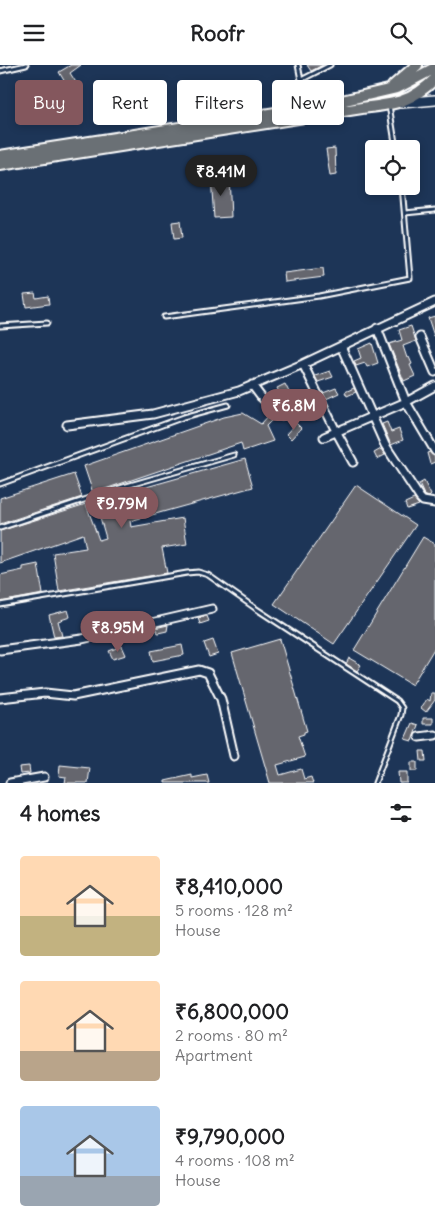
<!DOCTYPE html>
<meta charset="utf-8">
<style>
:root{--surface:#fff;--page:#f6f6f6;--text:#202124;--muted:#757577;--accent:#84575d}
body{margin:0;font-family:Delius,sans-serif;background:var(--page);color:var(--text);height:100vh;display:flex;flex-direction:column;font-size:19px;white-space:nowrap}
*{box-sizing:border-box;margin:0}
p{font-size:16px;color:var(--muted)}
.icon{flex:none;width:28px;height:28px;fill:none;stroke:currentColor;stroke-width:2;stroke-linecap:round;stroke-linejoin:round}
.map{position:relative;height:718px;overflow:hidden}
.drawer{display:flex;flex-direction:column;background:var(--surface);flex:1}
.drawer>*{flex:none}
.hud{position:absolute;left:15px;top:15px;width:405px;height:45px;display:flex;gap:10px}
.controls{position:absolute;left:365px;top:75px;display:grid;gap:10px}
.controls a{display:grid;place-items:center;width:55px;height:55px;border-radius:5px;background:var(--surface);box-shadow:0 2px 8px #0003;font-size:25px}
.price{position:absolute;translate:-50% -42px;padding:0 11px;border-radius:18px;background:var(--accent);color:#fff;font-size:16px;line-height:32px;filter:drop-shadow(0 1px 2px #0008)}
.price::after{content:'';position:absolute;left:50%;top:30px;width:15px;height:11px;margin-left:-8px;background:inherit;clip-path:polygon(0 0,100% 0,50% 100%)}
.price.on{background:#222;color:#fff}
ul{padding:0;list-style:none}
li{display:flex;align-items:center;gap:15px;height:125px;padding:0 20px}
li span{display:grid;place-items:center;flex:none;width:140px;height:100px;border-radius:5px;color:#555}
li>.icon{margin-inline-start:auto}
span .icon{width:60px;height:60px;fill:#fffc;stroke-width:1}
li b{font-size:21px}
h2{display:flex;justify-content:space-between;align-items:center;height:60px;padding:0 20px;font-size:21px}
.tag{padding:0 18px;border-radius:5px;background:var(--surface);box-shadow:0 2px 8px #0003;font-size:18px;line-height:45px}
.tag.on{background:var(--accent);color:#fff}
header{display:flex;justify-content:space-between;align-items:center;height:65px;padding:0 20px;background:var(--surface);font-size:22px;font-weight:800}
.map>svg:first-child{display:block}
.building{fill:#65666e;stroke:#fff}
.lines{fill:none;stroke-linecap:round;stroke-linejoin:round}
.service-casing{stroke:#fff;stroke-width:7}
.minor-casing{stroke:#fff;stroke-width:11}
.tertiary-casing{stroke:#fff;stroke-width:12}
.primary-casing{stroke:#fff;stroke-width:14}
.service{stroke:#1d3557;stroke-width:3}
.minor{stroke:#1d3557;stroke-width:7}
.tertiary{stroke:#1d3557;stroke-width:9}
.primary{stroke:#6b7074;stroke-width:10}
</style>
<header><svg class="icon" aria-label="menu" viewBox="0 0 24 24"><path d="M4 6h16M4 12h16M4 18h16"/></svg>Roofr<svg class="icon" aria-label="search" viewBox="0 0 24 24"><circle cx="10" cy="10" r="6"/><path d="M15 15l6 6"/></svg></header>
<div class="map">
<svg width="435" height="718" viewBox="0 0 435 718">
<rect width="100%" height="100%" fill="#1d3557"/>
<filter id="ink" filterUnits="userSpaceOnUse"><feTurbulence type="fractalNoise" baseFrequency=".02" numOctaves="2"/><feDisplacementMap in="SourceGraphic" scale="10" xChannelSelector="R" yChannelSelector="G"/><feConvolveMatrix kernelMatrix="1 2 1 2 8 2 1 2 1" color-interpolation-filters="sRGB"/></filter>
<g filter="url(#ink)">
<path class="building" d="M71 0H81L70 8 77 19 69 24 59 7Z
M307 0H323L311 6Z
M335 83 336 110 330 111 326 84Z
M229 111 231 152 214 153 211 113Z
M180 156 182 173 174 174 172 157Z
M323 203 324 212 285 217 284 208Z
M35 228 36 233 48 231 49 239 26 242 24 229Z
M435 251V271H434L428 253Z
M411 261 416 276 403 281 407 293 409 292 412 299 410 300 415 311 404 316 389 279 402 275 399 265Z
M372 278 378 298 367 302 365 298 356 301 354 296 361 293 358 284Z
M330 306 333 312 318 317 315 311Z
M285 319 292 333 284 337 277 323Z
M336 323 339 328 326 334 323 328Z
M354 323 356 327 347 331 345 327Z
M313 332 316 336 305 341 303 336Z
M243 348 261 359 271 348 275 352 266 361 273 376 243 386 241 378 93 428 84 401 224 352Z
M387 357 391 367 399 364 403 375 391 380 382 359Z
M296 358 301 363 291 374 286 369Z
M381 384 385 390 377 394 374 388Z
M430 387 435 391V397L430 399 427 388Z
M245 394 253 422 130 456 131 462 183 453 187 479 162 483 167 508 59 526 53 488 86 483 83 469 0 498V466L86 439 99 475 106 473 95 435 103 432 104 434Z
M74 409 82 432 0 459V433Z
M424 416 431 430 429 432 424 430 419 419Z
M356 420 416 460 334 579 274 539Z
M414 434 419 440 407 444 405 438Z
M423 472 435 479V582L412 620 354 585Z
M38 499 43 529 0 537V510L23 505V502Z
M68 545 70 552 58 556 62 571 54 572 49 550Z
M207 551 209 556 200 559 198 553Z
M168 560 167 566 158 568 156 564 155 563Z
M280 574 307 666 304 667V669L298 671 305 692 277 700 280 710 301 704 304 714 311 712 313 718H270L232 588Z
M213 575 218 589 209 592 204 578Z
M182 580 184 590 153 596 151 586Z
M122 581 126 590 113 594 109 586Z
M349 593 361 600 357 606 346 599Z
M431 628H435V635L426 647 421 643 427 634 430 636Z
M423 653H433V659H423Z
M412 658 418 660 412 676 405 674Z
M420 686H425L426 696H421Z
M411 697H417V706H411Z
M60 700 90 703 88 718H65L66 712 59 711Z
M29 701 30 708 20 709 19 702Z
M398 707H407V718H399Z
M192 710V713L207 710 209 718H165V716Z"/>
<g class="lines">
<defs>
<path id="service" d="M298 0 301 15 312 39
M0 6 26 0
M301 15 330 0
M389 40 396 84
M405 148 435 145
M164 252 319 231 410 213 402 121
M0 261 47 258
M0 419 184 352 228 340
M0 463 123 422 234 390
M0 540 187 508 198 507 208 510 255 543 397 636 402 643 401 650 375 718"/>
<path id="minor" d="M377 263 406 337 435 386
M420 272 435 307
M341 281 385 380 420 433 423 436 435 438
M303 299 336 366 353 397
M252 320 261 332 281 350
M67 360 153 349 239 326 303 299 435 237
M324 372 406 337 435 321
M0 585 82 574 212 544
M0 633 45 628 73 631 199 605 208 608 221 634 234 691
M419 672 435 670
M10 718 44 712"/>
<path id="tertiary" d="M401 38 435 35"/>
<path id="primary" d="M393 21 417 0
M0 91 320 41 397 23 435 3
M0 100 362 43C395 39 410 38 435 14"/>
</defs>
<use href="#service" class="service-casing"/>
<use href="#minor" class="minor-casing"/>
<use href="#tertiary" class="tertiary-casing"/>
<use href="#primary" class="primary-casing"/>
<use href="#service" class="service"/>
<use href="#minor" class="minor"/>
<use href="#tertiary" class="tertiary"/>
<use href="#primary" class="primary"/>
</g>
</g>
</svg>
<div class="controls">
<a><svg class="icon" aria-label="locate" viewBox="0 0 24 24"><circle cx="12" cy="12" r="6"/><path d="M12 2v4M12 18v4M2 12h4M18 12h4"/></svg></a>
</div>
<b class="price on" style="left:221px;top:132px">₹8.41M</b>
<b class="price" style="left:294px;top:366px">₹6.8M</b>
<b class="price" style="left:122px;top:464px">₹9.79M</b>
<b class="price" style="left:118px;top:588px">₹8.95M</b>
<div class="hud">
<a class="tag on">Buy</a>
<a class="tag">Rent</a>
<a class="tag">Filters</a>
<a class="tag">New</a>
</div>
</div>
<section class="drawer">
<h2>4 homes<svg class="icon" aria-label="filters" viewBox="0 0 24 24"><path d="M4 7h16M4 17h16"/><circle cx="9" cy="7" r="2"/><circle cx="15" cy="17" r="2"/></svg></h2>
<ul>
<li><span style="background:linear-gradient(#ffd9b3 60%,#c2b280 0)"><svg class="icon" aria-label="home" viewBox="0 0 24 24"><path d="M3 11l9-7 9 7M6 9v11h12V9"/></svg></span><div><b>₹8,410,000</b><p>5 rooms · 128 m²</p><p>House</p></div></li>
<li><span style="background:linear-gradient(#ffd9b3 70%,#b9a48a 0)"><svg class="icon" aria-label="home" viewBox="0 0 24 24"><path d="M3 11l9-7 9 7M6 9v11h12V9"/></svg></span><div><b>₹6,800,000</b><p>2 rooms · 80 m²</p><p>Apartment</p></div></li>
<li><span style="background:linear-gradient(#a9c7e8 70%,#9aa5b1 0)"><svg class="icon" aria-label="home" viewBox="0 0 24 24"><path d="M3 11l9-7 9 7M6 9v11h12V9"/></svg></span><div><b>₹9,790,000</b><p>4 rooms · 108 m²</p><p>House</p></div></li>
</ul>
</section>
